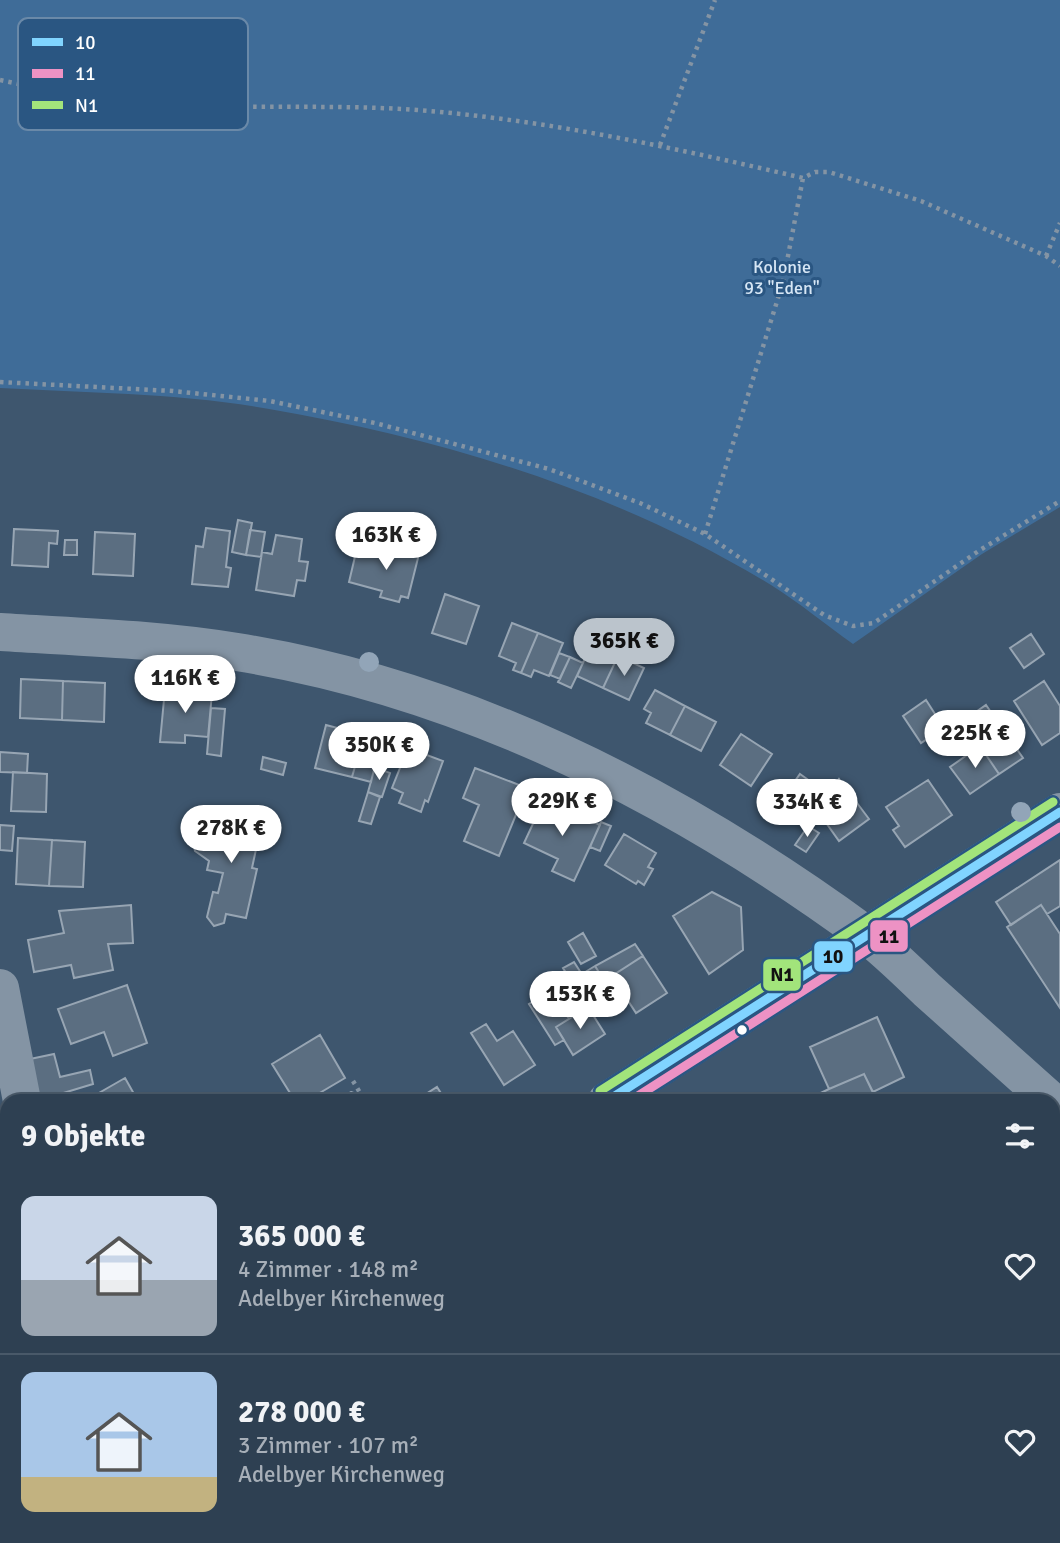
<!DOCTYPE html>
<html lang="de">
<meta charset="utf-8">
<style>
:root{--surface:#2e4052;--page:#364759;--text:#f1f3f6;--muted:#a7afb8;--line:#495969;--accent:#bbc4cc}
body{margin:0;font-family:Signika,sans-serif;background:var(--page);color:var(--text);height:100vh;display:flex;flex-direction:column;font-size:26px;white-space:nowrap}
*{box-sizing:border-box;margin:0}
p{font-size:23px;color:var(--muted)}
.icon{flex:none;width:38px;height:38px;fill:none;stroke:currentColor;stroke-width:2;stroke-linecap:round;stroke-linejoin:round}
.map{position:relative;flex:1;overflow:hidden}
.panel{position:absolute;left:0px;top:1094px;width:1060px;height:450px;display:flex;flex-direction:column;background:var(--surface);border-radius:21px 21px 0 0;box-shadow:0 2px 5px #0004,0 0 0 2px var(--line)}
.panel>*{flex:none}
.price{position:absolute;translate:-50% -60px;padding:0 16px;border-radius:24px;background:#fff;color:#222;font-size:23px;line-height:46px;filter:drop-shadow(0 2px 4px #0008)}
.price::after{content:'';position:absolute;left:50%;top:42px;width:21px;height:16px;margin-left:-10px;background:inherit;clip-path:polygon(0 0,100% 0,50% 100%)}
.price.active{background:var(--accent);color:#111}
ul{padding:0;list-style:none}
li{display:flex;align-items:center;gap:21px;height:175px;padding:0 21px}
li+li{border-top:2px solid var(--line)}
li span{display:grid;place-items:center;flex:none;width:196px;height:140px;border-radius:14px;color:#555}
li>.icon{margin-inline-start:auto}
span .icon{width:84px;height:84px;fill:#fffc;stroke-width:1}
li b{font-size:30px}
h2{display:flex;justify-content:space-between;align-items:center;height:84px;padding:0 21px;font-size:30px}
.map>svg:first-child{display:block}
.green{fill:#3f6c98}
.building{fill:#5b6e81;stroke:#97a5b3;stroke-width:2}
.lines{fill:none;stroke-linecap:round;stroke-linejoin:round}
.path{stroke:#8494a4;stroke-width:4.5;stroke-dasharray:3.5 5;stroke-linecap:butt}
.minor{stroke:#8494a4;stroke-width:38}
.bus-1-casing{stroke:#2a5682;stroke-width:14}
.bus-2-casing{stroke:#2a5682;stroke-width:14}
.bus-3-casing{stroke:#2a5682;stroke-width:14}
.bus-1{stroke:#80d4ff;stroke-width:9}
.bus-2{stroke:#ed92c4;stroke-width:9}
.bus-3{stroke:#a2e47b;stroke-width:9}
.tree{fill:#92a5b8}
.bus-dot{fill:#fff;stroke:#2a5682;stroke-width:2.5}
.labels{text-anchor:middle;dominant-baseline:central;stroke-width:6;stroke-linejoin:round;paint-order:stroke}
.park-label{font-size:18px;fill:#d6e6f5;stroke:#2a5682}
.key{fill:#2a5682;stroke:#6a89a8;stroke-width:2}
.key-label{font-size:19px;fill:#fff}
.line-badge{stroke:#2a5682;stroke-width:2.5}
.pale-badge-label{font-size:19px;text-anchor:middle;font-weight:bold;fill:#111}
</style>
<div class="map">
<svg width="1060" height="1543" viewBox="0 0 1060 1543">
<rect width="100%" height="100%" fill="#3e566e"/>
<path class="green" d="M0 0H1060V507L982 554 853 644C826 625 800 603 771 585 618 492 445 439 269 409 181 393 89 393 0 388Z"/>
<path class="building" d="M238 520 252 523 246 555 232 552Z
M206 528 230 531 226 567 231 568 228 587 192 584 196 546 203 547Z
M14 529 58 531 57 544 49 543 48 567 12 565Z
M250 530 265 532 261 557 246 555Z
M95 532 135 534 133 576 93 574Z
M276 535 302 539 299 561 308 562 305 581 297 580 294 596 256 590 262 552 272 554Z
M65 540H77V555H64Z
M397 544 420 550 408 598 401 596 399 602 380 597 382 591 349 582 357 548 394 557Z
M445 594 479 606 466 644 432 633Z
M512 623 538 633 521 673 513 670 516 663 499 656Z
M538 633 563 643 549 676 534 670 531 677 521 673Z
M1031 634 1044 654 1024 668 1010 648Z
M592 643 618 656 603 688 577 676Z
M559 653 570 657 560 679 550 675Z
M618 656 644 668 629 700 603 688Z
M570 657 583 663 571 688 558 682Z
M21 679 63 681 62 720 20 718Z
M63 681 105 683 104 722 62 720Z
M1044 681 1060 706V733L1042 745 1014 701Z
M165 689 212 693 208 737 185 735V743L160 742Z
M655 690 685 706 670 735 646 723 651 713 644 709Z
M926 700 944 728 921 743 903 716Z
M986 705 1023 758 999 774 963 721Z
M685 706 716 722 701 751 670 735Z
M211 708 225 709 221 756 207 754Z
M326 725 364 735 352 777 315 768Z
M741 734 772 754 751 786 720 765Z
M980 746 999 774 970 794 950 767Z
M408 748 443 761 428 802 425 800 421 812 399 803 403 793 392 788Z
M360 749 378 753 371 782 352 777Z
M0 752 28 754 27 773 0 772Z
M263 757 286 763 283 775 261 769Z
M375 767 390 773 382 797 368 792Z
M475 768 527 788 499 856 464 841 479 805 463 798Z
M13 772 47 774 46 812 11 811Z
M800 774 828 794 806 825 778 805Z
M839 779 869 819 839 841 817 810Z
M928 780 952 815 905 847 893 830 899 826 886 807Z
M368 792 380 797 371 824 359 821Z
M544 800 600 825 574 881 552 871 558 859 524 843Z
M216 811 232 814 231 820 261 826 252 868 257 869 246 918 226 914 224 923 214 926 207 917 213 892 218 893 223 873 207 870 209 861 195 851 192 838 213 839Z
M601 822 611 826 600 851 590 847Z
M0 825 14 826 12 851 0 850Z
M808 826 819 833 806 852 795 845Z
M624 834 656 853 648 867 653 869 644 885 638 881 636 884 605 865Z
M18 838 52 840 49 886 16 884Z
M52 840 85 842 83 887 49 886Z
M1060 860V906L1047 914 1041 905 1011 925 996 902Z
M712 892 741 907 743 950 709 974 673 916Z
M131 905 133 943 108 944 113 970 74 978 71 965 34 972 28 940 64 933 59 911Z
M1041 905 1060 934V1008L1007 927Z
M583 933 596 956 581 964 568 942Z
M635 944 643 956 612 976 614 981 607 985 595 966Z
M643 956 667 993 636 1013 612 976Z
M574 962 594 993 583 1000 563 968Z
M595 966 607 985 594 993 582 974Z
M127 985 147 1043 113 1056 104 1032 71 1044 58 1009Z
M551 990 569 1019 556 1027 564 1040 555 1045 529 1004Z
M588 1007 605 1034 573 1055 556 1027Z
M877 1017 904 1077 873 1092 864 1074 829 1089 810 1047Z
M486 1024 497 1041 513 1031 535 1065 504 1085 471 1033Z
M320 1035 345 1078 306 1101H295L272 1064Z
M54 1054 60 1077 90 1070 93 1084 47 1098 39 1096 30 1059Z
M864 1074 877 1101H804L829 1089Z
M125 1078 138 1101H85Z
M437 1087 446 1101H415Z
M351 1092 354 1093 359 1101H344L342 1097Z
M5 1166 7 1198 0 1199V1167Z
M1054 1266 1060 1277V1299L1054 1303Z
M1060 1299V1369L1054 1358V1303Z
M7 1367V1412L0 1415V1372Z
M86 1536H141L135 1543H80Z
M562 1536H574L579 1543H567Z
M653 1536H678V1537L670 1543H658Z
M730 1536 735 1543H682L678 1536Z
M760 1536H781L770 1543H764Z
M781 1536H803L807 1543H778L776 1540Z
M989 1536H1004L1009 1543H993Z"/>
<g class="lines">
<path class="path" d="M0 80C70 95 144 105 215 106 283 108 350 105 417 110 548 120 675 148 803 178L815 172H829L921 201 1046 256 1060 266
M660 145 715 0
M1046 256 1060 223
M0 382 173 391 270 401 375 423 549 469 640 503 705 534 824 615 853 626 874 623 980 550 1060 501
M705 534 783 282 803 178
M353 1081 365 1101
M1054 1188 1060 1174
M1054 1235 1060 1246"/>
<path class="minor" d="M0 632C79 637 159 639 237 652 467 689 678 797 865 934 887 951 907 971 927 990 968 1027 1010 1064 1051 1101
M0 988 22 1101
M607 1101 1060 812
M0 1436 7 1430
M1054 1442 1060 1438
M936 1536 940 1543
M3 1543 10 1536
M896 1543 906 1536"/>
<defs>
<path id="bus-1" d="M607 1101 1060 812"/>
<path id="bus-2" d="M630 1101 1060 827"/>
<path id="bus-3" d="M600 1091 1053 802"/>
</defs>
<use href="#bus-1" class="bus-1-casing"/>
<use href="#bus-2" class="bus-2-casing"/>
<use href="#bus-3" class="bus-3-casing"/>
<use href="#bus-1" class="bus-1"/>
<use href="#bus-2" class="bus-2"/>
<use href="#bus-3" class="bus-3"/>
</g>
<g class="tree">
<circle cx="369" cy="662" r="10"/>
<circle cx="1021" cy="812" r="10"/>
</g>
<circle class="bus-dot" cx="742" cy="1030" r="6"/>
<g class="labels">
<g class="park-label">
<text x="782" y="267">Kolonie<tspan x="782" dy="21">93 "Eden"</tspan></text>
</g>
</g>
<rect x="18" y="18" width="230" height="112" rx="10" class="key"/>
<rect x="32" y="38" width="31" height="8" fill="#80d4ff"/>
<rect x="32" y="69" width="31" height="9" fill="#ed92c4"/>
<rect x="32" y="101" width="31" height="8" fill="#a2e47b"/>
<g class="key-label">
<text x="75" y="49">10</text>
<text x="75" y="80">11</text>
<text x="75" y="112">N1</text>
</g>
<g class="line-badge">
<rect x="869" y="919" width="40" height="34" rx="7" fill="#ed92c4"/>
<rect x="813" y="940" width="41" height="33" rx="7" fill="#80d4ff"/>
<rect x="762" y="958" width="40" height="34" rx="7" fill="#a2e47b"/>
</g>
<g class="pale-badge-label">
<text x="889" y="943">11</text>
<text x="833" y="963">10</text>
<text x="782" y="981">N1</text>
</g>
</svg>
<b class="price" style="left:386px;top:572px">163K €</b>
<b class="price active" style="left:624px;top:678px">365K €</b>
<b class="price" style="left:185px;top:715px">116K €</b>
<b class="price" style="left:975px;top:770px">225K €</b>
<b class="price" style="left:379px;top:782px">350K €</b>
<b class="price" style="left:562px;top:838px">229K €</b>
<b class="price" style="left:807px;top:839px">334K €</b>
<b class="price" style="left:231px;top:865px">278K €</b>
<b class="price" style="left:580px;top:1031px">153K €</b>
<section class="panel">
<h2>9 Objekte<svg class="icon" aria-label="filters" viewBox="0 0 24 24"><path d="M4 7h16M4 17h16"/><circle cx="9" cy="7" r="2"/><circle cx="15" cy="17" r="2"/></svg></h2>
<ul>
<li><span style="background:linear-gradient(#c9d6e8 60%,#9aa5b1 0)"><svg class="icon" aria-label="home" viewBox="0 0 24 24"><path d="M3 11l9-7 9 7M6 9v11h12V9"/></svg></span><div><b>365 000 €</b><p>4 Zimmer · 148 m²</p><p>Adelbyer Kirchenweg</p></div><svg class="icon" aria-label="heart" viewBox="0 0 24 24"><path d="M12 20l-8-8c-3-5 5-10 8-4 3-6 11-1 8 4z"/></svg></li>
<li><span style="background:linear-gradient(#a9c7e8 75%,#c2b280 0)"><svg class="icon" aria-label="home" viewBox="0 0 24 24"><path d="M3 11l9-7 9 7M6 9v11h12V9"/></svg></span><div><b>278 000 €</b><p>3 Zimmer · 107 m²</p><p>Adelbyer Kirchenweg</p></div><svg class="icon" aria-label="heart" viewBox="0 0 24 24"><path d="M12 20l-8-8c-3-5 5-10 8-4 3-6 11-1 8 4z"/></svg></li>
</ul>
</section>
</div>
